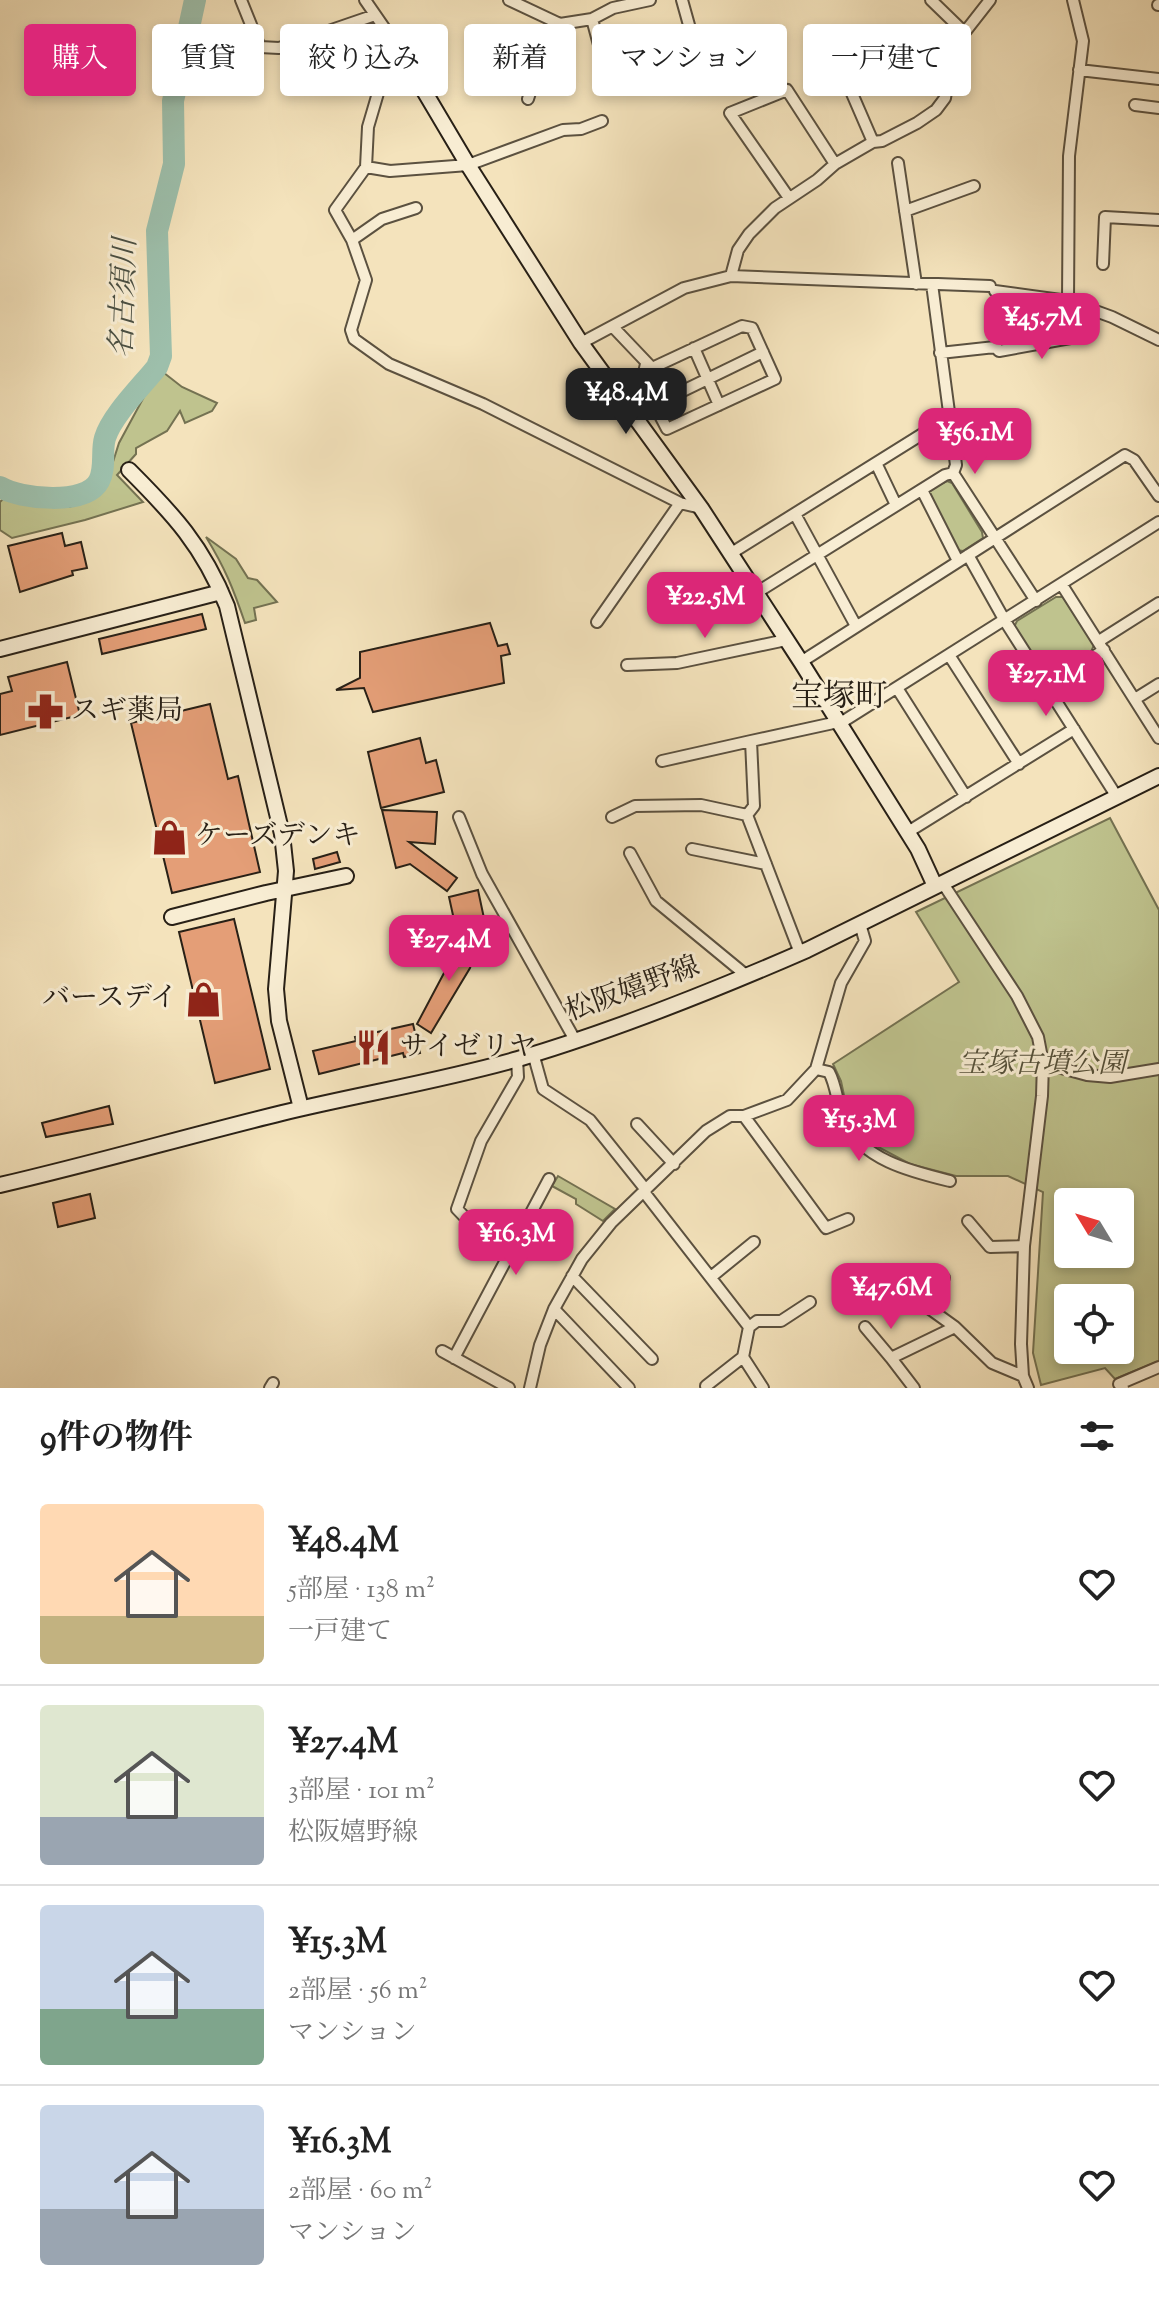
<!DOCTYPE html>
<html lang="ja">
<meta charset="utf-8">
<style>
:root{--surface:#fff;--page:#f6f6f6;--text:#222;--muted:#767676;--line:#e0e0e0;--accent:#db2777}
body{margin:0;font-family:"Sorts Mill Goudy","Noto Serif JP",serif;background:var(--page);color:var(--text);height:100vh;display:flex;flex-direction:column;font-size:30px;white-space:nowrap}
*{box-sizing:border-box;margin:0}
p{font-size:26px;color:var(--muted)}
.icon{flex:none;width:44px;height:44px;fill:none;stroke:currentColor;stroke-width:2;stroke-linecap:round;stroke-linejoin:round}
.map{position:relative;height:1388px;overflow:hidden}
.drawer{display:flex;flex-direction:column;background:var(--surface);flex:1}
.drawer>*{flex:none}
.banner{position:absolute;left:24px;top:24px;width:1112px;height:72px;display:flex;gap:16px}
.needle{width:52px;rotate:308deg}
.fabs{position:absolute;left:1054px;top:1188px;display:grid;gap:16px}
.fabs a{display:grid;place-items:center;width:80px;height:80px;border-radius:8px;background:var(--surface);box-shadow:0 4px 12px #0003;font-size:40px}
.price{position:absolute;translate:-50% -68px;padding:0 18px;border-radius:16px;background:var(--accent);color:#fff;font-size:26px;line-height:52px;filter:drop-shadow(0 2px 4px #0008)}
.price::after{content:'';position:absolute;left:50%;top:48px;width:24px;height:18px;margin-left:-12px;background:inherit;clip-path:polygon(0 0,100% 0,50% 100%)}
.price.current{background:#222;color:#fff}
ul{padding:0;list-style:none}
li{display:flex;align-items:center;gap:24px;height:200px;padding:0 40px}
li+li{border-top:2px solid var(--line)}
li span{display:grid;place-items:center;flex:none;width:224px;height:160px;border-radius:8px;color:#555}
li>.icon{margin-inline-start:auto}
span .icon{width:96px;height:96px;fill:#fffc;stroke-width:1}
li b{font-size:34px}
h2{display:flex;justify-content:space-between;align-items:center;height:96px;padding:0 40px;font-size:34px}
.tag{padding:0 28px;border-radius:8px;background:var(--surface);box-shadow:0 4px 12px #0003;font-size:28px;line-height:72px}
.tag.current{background:var(--accent);color:#fff}
.map>svg:first-child{display:block}
.green{fill:#bfc38e;stroke:#747252;stroke-width:2;fill-rule:evenodd}
.lines{fill:none;stroke-linecap:round;stroke-linejoin:round}
.river{stroke:#9dbfab;stroke-width:22}
.building{fill:#e49e77;stroke:#282016;stroke-width:2}
.street-casing{stroke:#5b5140;stroke-width:14}
.secondary-casing{stroke:#282016;stroke-width:18}
.street{stroke:#f8edd3;stroke-width:10}
.secondary{stroke:#f8edd3;stroke-width:14}
.labels{text-anchor:middle;dominant-baseline:central;stroke-width:6;stroke-linejoin:round;paint-order:stroke}
.poi-label{font-size:28px;fill:#282016;stroke:#f8edd3;text-anchor:start}
.street-label{font-size:28px;fill:#282016;stroke:#f8edd3}
.park-label{font-size:28px;font-style:italic;fill:#55513a;stroke:#f8edd3}
.water-label{font-size:30px;font-style:italic;fill:#4b5043;stroke:#f8edd3}
.quarter-label{font-size:32px;fill:#282016;stroke:#f8edd3}
</style>
<div class="map">
<svg width="1159" height="1388" viewBox="0 0 1159 1388">
<rect width="100%" height="100%" fill="#f4e3bc"/>
<filter id="stains"><feTurbulence type="fractalNoise" baseFrequency=".0025" numOctaves="4"/><feColorMatrix values="0 0 0 0 .2 0 0 0 0 .09 0 0 0 0 .02 0 0 0 .5 -.17"/></filter>
<radialGradient id="worn" r=".72"><stop offset=".6" stop-color="#630" stop-opacity="0"/><stop offset="1" stop-color="#630" stop-opacity=".3"/></radialGradient>
<path class="green" d="M311 44 317 62 282 54Z
M159 369 182 387 217 403 212 411 185 423 180 411 167 431 136 448V454L117 475 143 502 85 520 12 538 0 530V502L5 497 69 507 95 498 105 487 119 443Z
M947 481 952 483 982 532 983 538 963 551 957 550 928 495 930 489Z
M206 537 236 559 248 578 257 580 277 602 254 608 256 620 245 623C233 588 225 568 206 537Z
M1056 597H1063L1094 645 1091 652 1051 678 1043 674 1014 627 1017 621Z
M1110 818 1159 910V1361L1115 1379 1105 1368 1041 1385 1033 1353 1043 1192 1008 1176H956L910 1164 865 1140 849 1119 841 1081 833 1064 959 982 916 912ZM1068 1202H1120V1254H1068ZM1068 1298H1120V1350H1068Z
M558 1176 615 1209 603 1221 576 1204V1199L552 1186Z"/>
<g class="lines">
<path class="river" d="M0 487C20 499 86 506 99 481 106 468 101 451 105 438 112 415 142 386 157 367L161 356 157 231 174 164 173 101 195 0"/>
</g>
<path class="building" d="M62 533 65 546 81 542 87 568 72 571 73 575 20 592 8 546Z
M202 614 206 629 102 654 99 639Z
M490 623 498 646 507 644 510 654 501 656 504 683 373 712 364 688 336 690 360 678V652Z
M67 662 80 715 0 735V694L12 691 8 677Z
M210 704 228 779 238 776 260 872 172 893 131 723Z
M420 738 426 763 436 760 444 792 381 808 368 752Z
M382 810 437 812 435 844 409 842 457 878 447 891 410 864 396 868Z
M337 852 340 862 315 869 313 859Z
M478 890 485 923 456 929 449 897Z
M234 919 270 1069 215 1083 179 932Z
M460 936 478 942 470 968 431 1033 417 1024 453 956Z
M413 1024 420 1053 404 1057 403 1053 319 1074 313 1051 356 1041 355 1037Z
M109 1106 113 1124 46 1137 42 1123Z
M90 1194 95 1218 58 1227 53 1203Z"/>
<g class="lines">
<defs>
<path id="street" d="M241 0 260 47 279 48 375 15
M365 0 401 52 378 93 368 127 366 167 335 210 352 240 366 280 351 330 354 339 389 364 483 404 680 503 701 508
M509 0 560 24 592 19 613 8 650 0
M931 0 964 32
M1158 5H1159
M592 19 605 67 694 43 682 0
M831 39V45L873 142
M911 44 954 46
M665 51 676 86
M1079 70 1159 79
M528 99 540 61 560 24
M1135 105 1159 108
M898 163 916 284
M366 167 390 171 468 165 563 130 581 129 602 121
M789 198 730 113 787 90 835 164
M905 211 974 186
M352 240 382 219 416 208
M1103 264 1105 217 1159 220
M731 276 738 250 749 234 775 208 817 180 835 164 873 142 882 141 917 123 936 110 945 98 954 46 990 0
M932 284 956 465 953 473 1036 601
M995 291 1068 301 1112 317 1159 340
M1068 301 1069 156 1083 41 1073 0
M614 328 652 368 742 326 752 328 775 379 667 429 642 381 646 364
M581 343 684 288 731 276 990 286
M694 348 719 405
M940 353 995 347 999 351 1087 335V307
M654 405 763 352
M876 463 896 505
M922 490 958 561
M795 514 856 626
M730 554 940 423 949 420
M968 555 1005 621 1117 797
M1062 585 1159 738
M756 593 945 475 953 473
M694 602 746 578
M597 622 680 503
M1099 641 1159 603
M949 655 1019 764
M801 662 1125 455 1134 460 1159 496
M627 665 677 663 786 640
M1046 687 1104 650
M897 688 966 797
M1135 699 1159 684
M839 724 1159 522
M662 761 751 741
M459 817 482 874 575 1040
M612 817 635 806 701 805 747 815
M908 832 1074 729
M692 849 766 864
M630 853 656 901 747 976
M942 882 1017 996 1038 1037 1043 1063 1042 1096 1024 1246 1021 1344 1023 1376 1028 1388
M800 953 747 815 754 806 751 741 838 722
M533 1053 543 1089 590 1120 646 1190
M1043 1063 1087 1075 1110 1077 1159 1069
M816 1069 829 1072C837 1087 837 1105 844 1120 861 1160 913 1172 950 1181
M744 1116 826 1228 848 1219
M637 1124 674 1164
M644 1192 749 1327 743 1357 763 1388
M968 1221 990 1247 1024 1246
M510 1253 483 1236 457 1209 481 1141 518 1077 517 1059
M572 1276 652 1359
M711 1277 754 1242
M916 1295 923 1304 955 1327
M923 1304 944 1278
M554 1309 629 1388
M749 1327 757 1321H781L810 1302
M865 1327 891 1358
M442 1351 509 1388
M454 1358 549 1179
M706 1386 743 1357
M270 1388 273 1383
M530 1388 540 1345 554 1309 582 1259 611 1223 706 1131 730 1116H744L787 1100 816 1069 841 983 865 941 860 924
M914 1388 891 1358 955 1327 992 1363 1023 1376
M1123 1388 1119 1384 1159 1367"/>
<path id="secondary" d="M401 52 468 165 581 343 701 508 801 662 918 849 935 886
M129 470C173 514 203 546 227 606L282 834 286 871 276 989 279 1021 301 1108
M0 649 221 592
M172 917 266 893 346 876
M0 1185C95 1163 188 1136 282 1113 360 1094 441 1081 518 1059 616 1030 713 991 807 950L1159 776"/>
</defs>
<use href="#street" class="street-casing"/>
<use href="#secondary" class="secondary-casing"/>
<use href="#street" class="street"/>
<use href="#secondary" class="secondary"/>
</g>
<defs>
<symbol id="pharmacy-bare" viewBox="-9 -9 18 18"><path d="M-2-6h4v4h4v4h-4v4h-4v-4h-4v-4h4Z" fill="#8f2418" stroke="#f8edd3" stroke-width="2.5" paint-order="stroke"/></symbol>
<symbol id="shop-bare" viewBox="-9 -9 18 18"><path d="M-5-2.5h2.3a2.7 3.5 0 0 1 5.4 0H5L5.5 6h-11ZM-1.5-2.5h3a1.5 2.3 0 0 0-3 0Z" fill="#8f2418" stroke="#f8edd3" stroke-width="2.5" paint-order="stroke"/></symbol>
<symbol id="restaurant-bare" viewBox="-9 -9 18 18"><path d="M-5-6h1v4h1v-4h1v4h1v-4h1v5L-1.5 .5V6h-2V.5L-5-1ZM5-6V6H3V1.5H1.5Q1.5-4 5-6Z" fill="#8f2418" stroke="#f8edd3" stroke-width="2.5" paint-order="stroke"/></symbol>
</defs>
<g fill-rule="evenodd">
<use href="#pharmacy-bare" x="20" y="686" width="51" height="51"/>
<use href="#shop-bare" x="144" y="812" width="51" height="51"/>
<use href="#shop-bare" x="178" y="974" width="51" height="51"/>
<use href="#restaurant-bare" x="348" y="1022" width="51" height="51"/>
</g>
<g class="labels">
<g class="poi-label">
<text x="71" y="712">スギ薬局</text>
<text x="195" y="837">ケーズデンキ</text>
<text x="178" y="999" text-anchor="end">バースデイ</text>
<text x="400" y="1048">サイゼリヤ</text>
</g>
<g class="street-label">
<text transform="translate(633 990) rotate(-20)">松阪嬉野線</text>
</g>
<g class="park-label">
<text x="1042" y="1065">宝塚古墳公園</text>
</g>
<g class="water-label">
<text transform="translate(125 298) rotate(-88)">名古須川</text>
</g>
<g class="quarter-label">
<text x="839" y="698">宝塚町</text>
</g>
</g>
<rect width="100%" height="100%" filter="url(#stains)"/>
<rect width="100%" height="100%" fill="url(#worn)"/>
</svg>
<div class="fabs">
<a><svg class="needle" viewBox="-14 -14 28 28"><path d="M0-13l5 13h-10z" fill="#e53935"/><path d="M0 13l5-13h-10z" fill="#767676"/></svg></a>
<a><svg class="icon" aria-label="locate" viewBox="0 0 24 24"><circle cx="12" cy="12" r="6"/><path d="M12 2v4M12 18v4M2 12h4M18 12h4"/></svg></a>
</div>
<b class="price" style="left:1042px;top:361px">¥45.7M</b>
<b class="price current" style="left:626px;top:436px">¥48.4M</b>
<b class="price" style="left:975px;top:476px">¥56.1M</b>
<b class="price" style="left:705px;top:640px">¥22.5M</b>
<b class="price" style="left:1046px;top:718px">¥27.1M</b>
<b class="price" style="left:449px;top:983px">¥27.4M</b>
<b class="price" style="left:859px;top:1163px">¥15.3M</b>
<b class="price" style="left:516px;top:1277px">¥16.3M</b>
<b class="price" style="left:891px;top:1331px">¥47.6M</b>
<div class="banner">
<a class="tag current">購入</a>
<a class="tag">賃貸</a>
<a class="tag">絞り込み</a>
<a class="tag">新着</a>
<a class="tag">マンション</a>
<a class="tag">一戸建て</a>
</div>
</div>
<section class="drawer">
<h2>9件の物件<svg class="icon" aria-label="filters" viewBox="0 0 24 24"><path d="M4 7h16M4 17h16"/><circle cx="9" cy="7" r="2"/><circle cx="15" cy="17" r="2"/></svg></h2>
<ul>
<li><span style="background:linear-gradient(#ffd9b3 70%,#c2b280 0)"><svg class="icon" aria-label="home" viewBox="0 0 24 24"><path d="M3 11l9-7 9 7M6 9v11h12V9"/></svg></span><div><b>¥48.4M</b><p>5部屋 · 138 m²</p><p>一戸建て</p></div><svg class="icon" aria-label="heart" viewBox="0 0 24 24"><path d="M12 20l-8-8c-3-5 5-10 8-4 3-6 11-1 8 4z"/></svg></li>
<li><span style="background:linear-gradient(#dfe7d0 70%,#9aa5b1 0)"><svg class="icon" aria-label="home" viewBox="0 0 24 24"><path d="M3 11l9-7 9 7M6 9v11h12V9"/></svg></span><div><b>¥27.4M</b><p>3部屋 · 101 m²</p><p>松阪嬉野線</p></div><svg class="icon" aria-label="heart" viewBox="0 0 24 24"><path d="M12 20l-8-8c-3-5 5-10 8-4 3-6 11-1 8 4z"/></svg></li>
<li><span style="background:linear-gradient(#c9d6e8 65%,#7fa58c 0)"><svg class="icon" aria-label="home" viewBox="0 0 24 24"><path d="M3 11l9-7 9 7M6 9v11h12V9"/></svg></span><div><b>¥15.3M</b><p>2部屋 · 56 m²</p><p>マンション</p></div><svg class="icon" aria-label="heart" viewBox="0 0 24 24"><path d="M12 20l-8-8c-3-5 5-10 8-4 3-6 11-1 8 4z"/></svg></li>
<li><span style="background:linear-gradient(#c9d6e8 65%,#9aa5b1 0)"><svg class="icon" aria-label="home" viewBox="0 0 24 24"><path d="M3 11l9-7 9 7M6 9v11h12V9"/></svg></span><div><b>¥16.3M</b><p>2部屋 · 60 m²</p><p>マンション</p></div><svg class="icon" aria-label="heart" viewBox="0 0 24 24"><path d="M12 20l-8-8c-3-5 5-10 8-4 3-6 11-1 8 4z"/></svg></li>
</ul>
</section>
